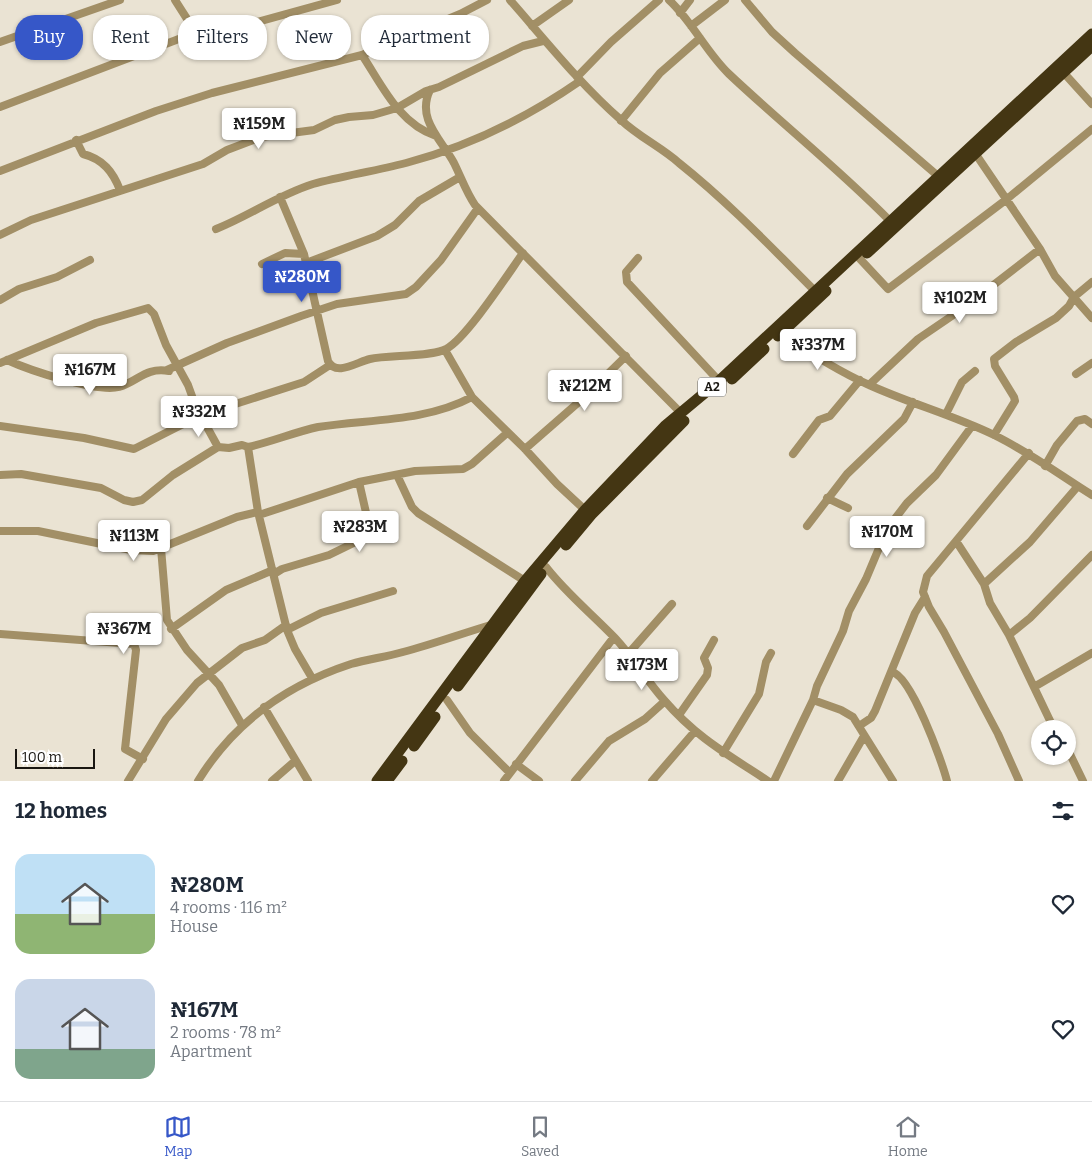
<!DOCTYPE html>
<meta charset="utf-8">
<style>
:root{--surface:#fff;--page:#f2f2f3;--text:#1f2937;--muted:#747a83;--line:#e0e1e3;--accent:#3657c8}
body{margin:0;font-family:Bitter,serif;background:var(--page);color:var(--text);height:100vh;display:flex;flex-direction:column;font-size:19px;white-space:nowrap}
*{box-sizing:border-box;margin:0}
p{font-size:16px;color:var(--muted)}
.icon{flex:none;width:28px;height:28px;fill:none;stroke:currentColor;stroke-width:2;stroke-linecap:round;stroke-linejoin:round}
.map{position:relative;height:781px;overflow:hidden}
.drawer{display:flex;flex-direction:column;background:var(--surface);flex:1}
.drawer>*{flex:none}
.banner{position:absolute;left:15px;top:15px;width:500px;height:45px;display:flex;gap:10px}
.buttons{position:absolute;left:1031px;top:720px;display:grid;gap:10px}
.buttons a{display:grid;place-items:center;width:45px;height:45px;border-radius:50%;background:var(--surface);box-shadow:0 1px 4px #0004;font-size:25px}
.scale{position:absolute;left:15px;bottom:12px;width:80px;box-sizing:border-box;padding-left:5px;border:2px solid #191611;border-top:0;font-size:14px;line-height:18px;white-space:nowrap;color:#191611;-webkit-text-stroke:4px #fff;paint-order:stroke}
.price{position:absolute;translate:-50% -42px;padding:0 11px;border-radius:5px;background:#fff;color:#222;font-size:16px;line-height:32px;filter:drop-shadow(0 1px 2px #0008)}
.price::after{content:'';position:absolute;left:50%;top:30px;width:15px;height:11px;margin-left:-8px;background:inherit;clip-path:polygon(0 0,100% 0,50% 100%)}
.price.current{background:var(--accent);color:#fff}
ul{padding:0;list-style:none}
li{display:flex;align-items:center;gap:15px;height:125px;padding:0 15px}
li span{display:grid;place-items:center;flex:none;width:140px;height:100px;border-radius:15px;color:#555}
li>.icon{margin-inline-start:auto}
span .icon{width:60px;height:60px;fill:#fffc;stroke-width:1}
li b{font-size:21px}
h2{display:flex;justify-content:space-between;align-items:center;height:60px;padding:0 15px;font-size:21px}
.pill{padding:0 18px;border-radius:20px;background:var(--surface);box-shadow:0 1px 4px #0004;font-size:18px;line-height:45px}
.pill.current{background:var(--accent);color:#fff}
.tab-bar{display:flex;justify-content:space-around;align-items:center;height:70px;border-top:1px solid var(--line);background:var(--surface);font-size:14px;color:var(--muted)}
.tab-bar a{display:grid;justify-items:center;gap:2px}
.tab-bar .current{color:var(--accent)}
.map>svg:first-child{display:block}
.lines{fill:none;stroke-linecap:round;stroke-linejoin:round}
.minor{stroke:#a28f66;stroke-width:8}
.highway{stroke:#443613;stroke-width:11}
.labels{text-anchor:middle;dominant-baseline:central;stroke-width:4;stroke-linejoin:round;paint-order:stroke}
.shield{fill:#fff;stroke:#5e5c58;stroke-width:1}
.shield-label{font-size:12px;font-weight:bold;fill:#191611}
</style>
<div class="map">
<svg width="1092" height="781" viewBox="0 0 1092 781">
<rect width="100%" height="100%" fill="#eae3d3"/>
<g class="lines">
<path class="minor" d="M175 0 189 22 193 35
M510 0C546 41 580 84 621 120 639 137 661 147 679 163 728 202 771 247 815 291
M669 0C692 21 706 52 729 74 782 124 839 169 890 221
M745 0 772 32 795 53 938 176
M680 13 690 0
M532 26 569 0
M691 26 725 0
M0 42 120 0
M362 55C382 85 399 124 436 136
M1063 72 1092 104
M577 77 611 42 659 0
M430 90C416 119 441 139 454 163 461 177 466 192 475 205L681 413
M0 107 184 37 254 23 337 0
M621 121 660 73 700 38
M76 140 83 154C103 159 113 172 120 190
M975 153 1040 249 1055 276 1092 318
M0 171 156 111 212 93 362 55 460 14 487 0
M280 197 304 254
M216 229C249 216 278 195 313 184 343 176 375 171 406 163 467 147 528 117 580 81
M0 235 31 220 203 164 227 150 261 137 314 130 335 120 349 117 373 115 397 108 426 91 439 87 523 46 543 41
M638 258 626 272 627 282 719 381
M860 259 888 289 1007 199 1092 129
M306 263 377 236 395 225 419 201 460 177
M262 264 285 253 304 254 328 361C336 377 357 362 370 359 388 355 432 357 446 349 466 339 508 274 523 253
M0 300 19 289 57 277 90 260
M781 334C808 352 836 370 867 384 908 403 953 415 994 435 1029 452 1060 475 1092 495
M445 350 472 397 525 449 557 484 585 510
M7 360C29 370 97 393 119 387 139 381 145 367 169 371
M0 363 96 323 148 308 154 314 166 345 188 385 196 407 218 447
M167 370 227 343 301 316 337 304 406 294 416 287 441 260 478 208
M1076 374 1092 363
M869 385 918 339 965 307 1040 249
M946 414 962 382 975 371
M0 426 84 438 134 449 201 415 304 382 330 365
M994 435 1015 401 1014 397 995 366 994 359 1016 342 1056 318 1069 306 1074 297 1092 282
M248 447 258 512 287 630 295 649 312 678
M525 449 580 401 626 356
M793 454 819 420 830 416 860 380
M1045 466 1057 445 1077 421 1085 419 1092 424
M0 475 21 474 101 488 124 500 133 502 142 500 173 475 218 447 229 448 242 445 248 447C271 442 295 432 318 427 370 419 425 422 472 397
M397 475 412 507 418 513 525 581
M827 498 848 508
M259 515 359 482 415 471 463 469 472 464 507 433
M807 526 847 474 904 419 913 402
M0 531H38L131 550 153 551 237 517 258 512
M956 541 984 584 990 603 1009 635 1054 729
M161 548 167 620 187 650 219 685 242 725
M546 567C566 593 592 614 615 638 633 657 646 680 664 700 697 738 727 754 768 781
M274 574 282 569 329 555 368 536 370 530 359 482
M984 584 1030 542 1078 486
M171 629 226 590 273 570
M287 630 321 613 393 591
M0 634 134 644 136 650 125 749 143 759
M1009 635 1030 618 1092 555
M629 653 672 604
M892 672C911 676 942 761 947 781
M1034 687 1092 653
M447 700 470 733 509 772
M813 700 841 710 853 717 893 781
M264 707 308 781
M679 715 707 675 708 668 704 658 714 640
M859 726 871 718 875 711 915 613 925 597
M1068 750 1083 781
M723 753 759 694 766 662 771 653
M516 764 539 781
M128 781 166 719 197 683 242 648 265 640 286 625
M198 781C234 722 287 685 351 664 368 659 386 657 403 652 434 644 463 633 494 624
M272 781 295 761
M504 781 614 637
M575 781 609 741 645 719 665 701
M652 781 695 731
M774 781 813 700 817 686 843 631 849 611 866 579 887 529 907 503 936 475 972 426
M838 781 864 736
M1019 781 998 734 944 632 929 607 923 592 927 576 1029 453"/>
<path class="highway" d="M867 253 1092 46
M778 336 826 291
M732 379 764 349
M566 545 591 515 684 421
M458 686 541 574
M414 746 435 717
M377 781 525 581 585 510 665 426 719 381 1092 34
M387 781 402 761"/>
</g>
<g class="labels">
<rect class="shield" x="698" y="377.5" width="28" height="19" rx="4"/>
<g class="shield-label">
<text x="712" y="387">A2</text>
</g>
</g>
</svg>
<div class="buttons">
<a><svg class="icon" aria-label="locate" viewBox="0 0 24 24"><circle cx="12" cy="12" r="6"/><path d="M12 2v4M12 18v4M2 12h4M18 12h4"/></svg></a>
</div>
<div class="scale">100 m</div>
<b class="price" style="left:259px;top:150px">₦159M</b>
<b class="price current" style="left:302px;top:303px">₦280M</b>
<b class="price" style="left:960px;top:324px">₦102M</b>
<b class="price" style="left:818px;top:371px">₦337M</b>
<b class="price" style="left:90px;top:396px">₦167M</b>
<b class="price" style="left:585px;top:412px">₦212M</b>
<b class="price" style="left:199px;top:438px">₦332M</b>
<b class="price" style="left:360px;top:553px">₦283M</b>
<b class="price" style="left:887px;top:558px">₦170M</b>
<b class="price" style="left:134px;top:562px">₦113M</b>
<b class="price" style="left:124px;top:655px">₦367M</b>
<b class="price" style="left:642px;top:691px">₦173M</b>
<div class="banner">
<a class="pill current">Buy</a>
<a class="pill">Rent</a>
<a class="pill">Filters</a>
<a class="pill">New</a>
<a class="pill">Apartment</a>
</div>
</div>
<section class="drawer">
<h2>12 homes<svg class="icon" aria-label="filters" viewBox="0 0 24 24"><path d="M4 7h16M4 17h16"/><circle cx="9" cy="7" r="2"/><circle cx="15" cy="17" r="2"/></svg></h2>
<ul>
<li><span style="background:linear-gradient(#bfe0f5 60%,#8fb573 0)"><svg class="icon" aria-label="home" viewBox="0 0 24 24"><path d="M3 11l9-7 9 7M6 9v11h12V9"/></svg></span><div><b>₦280M</b><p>4 rooms · 116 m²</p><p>House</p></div><svg class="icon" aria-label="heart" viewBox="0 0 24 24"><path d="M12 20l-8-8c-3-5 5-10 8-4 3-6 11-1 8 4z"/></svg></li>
<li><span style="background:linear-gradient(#c9d6e8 70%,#7fa58c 0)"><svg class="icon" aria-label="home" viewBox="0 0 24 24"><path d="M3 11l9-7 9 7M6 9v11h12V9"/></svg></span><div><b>₦167M</b><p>2 rooms · 78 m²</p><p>Apartment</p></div><svg class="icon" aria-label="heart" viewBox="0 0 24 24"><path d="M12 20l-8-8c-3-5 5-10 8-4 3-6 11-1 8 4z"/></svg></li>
</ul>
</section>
<nav class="tab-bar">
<a class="current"><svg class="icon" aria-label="map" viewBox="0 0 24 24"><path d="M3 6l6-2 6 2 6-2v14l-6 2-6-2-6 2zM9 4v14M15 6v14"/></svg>Map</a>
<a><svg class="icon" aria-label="saved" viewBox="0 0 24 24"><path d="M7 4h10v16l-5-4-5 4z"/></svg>Saved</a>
<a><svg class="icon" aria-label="home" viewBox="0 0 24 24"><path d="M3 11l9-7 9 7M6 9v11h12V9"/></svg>Home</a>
</nav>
